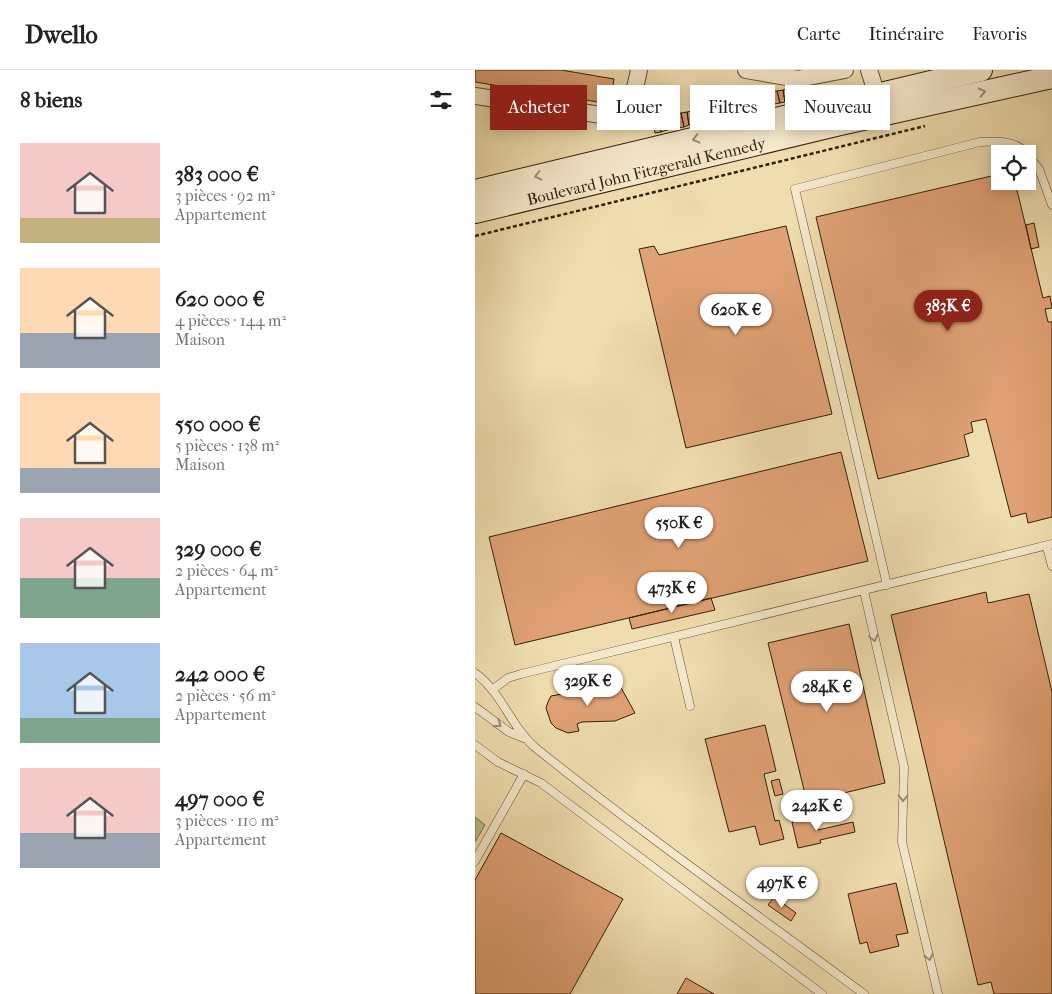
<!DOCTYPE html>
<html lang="fr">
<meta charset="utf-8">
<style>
:root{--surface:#fff;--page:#f6f6f6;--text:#222;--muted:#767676;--line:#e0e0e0;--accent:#8f2418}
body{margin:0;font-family:"IM FELL French Canon",serif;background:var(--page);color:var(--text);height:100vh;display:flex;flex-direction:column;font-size:19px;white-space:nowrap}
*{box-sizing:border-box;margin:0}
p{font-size:16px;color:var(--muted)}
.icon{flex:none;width:28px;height:28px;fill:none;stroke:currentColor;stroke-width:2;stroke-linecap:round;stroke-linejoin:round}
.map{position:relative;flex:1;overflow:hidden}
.details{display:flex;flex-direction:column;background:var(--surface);width:475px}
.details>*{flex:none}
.guide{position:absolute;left:15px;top:15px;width:475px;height:45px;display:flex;gap:10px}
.buttons{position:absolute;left:516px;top:75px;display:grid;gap:10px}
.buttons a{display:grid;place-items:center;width:45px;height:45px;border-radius:0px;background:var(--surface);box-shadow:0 2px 12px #0003;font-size:25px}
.price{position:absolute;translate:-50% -42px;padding:0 11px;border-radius:18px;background:#fff;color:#222;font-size:16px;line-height:32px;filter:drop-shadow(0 1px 2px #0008)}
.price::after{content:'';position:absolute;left:50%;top:30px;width:15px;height:11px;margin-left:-8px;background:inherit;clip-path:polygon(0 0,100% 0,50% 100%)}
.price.current{background:var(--accent);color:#fff}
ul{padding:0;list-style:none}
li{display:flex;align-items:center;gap:15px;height:125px;padding:0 20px}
li span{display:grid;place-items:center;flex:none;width:140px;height:100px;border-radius:0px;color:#555}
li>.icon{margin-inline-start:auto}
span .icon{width:60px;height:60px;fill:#fffc;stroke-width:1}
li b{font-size:21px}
h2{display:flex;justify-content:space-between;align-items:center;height:60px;padding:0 20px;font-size:21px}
.pill{padding:0 18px;border-radius:0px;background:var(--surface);box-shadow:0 2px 12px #0003;font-size:18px;line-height:45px}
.pill.current{background:var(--accent);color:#fff}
header{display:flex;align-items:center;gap:30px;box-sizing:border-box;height:70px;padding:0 25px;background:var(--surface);border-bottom:1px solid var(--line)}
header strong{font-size:24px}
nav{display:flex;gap:28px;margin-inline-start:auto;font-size:18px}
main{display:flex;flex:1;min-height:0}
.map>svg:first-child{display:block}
.green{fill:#b5c18d;stroke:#74704c}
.building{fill:#e0a174;stroke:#32200a}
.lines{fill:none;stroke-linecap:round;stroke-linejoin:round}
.service-casing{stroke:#614f33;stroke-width:9}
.minor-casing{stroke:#614f33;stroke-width:18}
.secondary-casing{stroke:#32200a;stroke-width:24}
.path{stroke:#32200a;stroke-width:2.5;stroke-dasharray:4 2.5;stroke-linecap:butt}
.service{stroke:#f5e8cb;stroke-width:8}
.minor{stroke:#f5e8cb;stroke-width:16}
.secondary{stroke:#f5e8cb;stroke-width:22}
.oneway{stroke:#9d8e74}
.labels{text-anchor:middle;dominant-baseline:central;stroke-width:4;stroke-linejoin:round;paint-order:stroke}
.street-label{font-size:16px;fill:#32200a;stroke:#f5e8cb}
</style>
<header>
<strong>Dwello</strong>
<nav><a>Carte</a><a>Itinéraire</a><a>Favoris</a></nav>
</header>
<main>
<section class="details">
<h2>8 biens<svg class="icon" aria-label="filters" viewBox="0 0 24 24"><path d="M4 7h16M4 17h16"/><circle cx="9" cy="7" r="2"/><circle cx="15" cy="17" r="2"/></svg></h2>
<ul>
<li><span style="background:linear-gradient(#f6c9c9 75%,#c2b280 0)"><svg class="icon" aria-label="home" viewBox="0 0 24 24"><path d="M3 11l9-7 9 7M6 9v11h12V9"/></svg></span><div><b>383 000 €</b><p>3 pièces · 92 m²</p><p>Appartement</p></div></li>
<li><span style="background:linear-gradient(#ffd9b3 65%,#9aa5b1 0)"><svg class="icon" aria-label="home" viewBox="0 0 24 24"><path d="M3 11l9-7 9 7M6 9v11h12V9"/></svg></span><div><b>620 000 €</b><p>4 pièces · 144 m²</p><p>Maison</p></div></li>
<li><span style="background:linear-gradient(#ffd9b3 75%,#9aa5b1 0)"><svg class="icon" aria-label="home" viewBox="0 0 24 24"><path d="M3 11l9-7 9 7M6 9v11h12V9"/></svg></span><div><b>550 000 €</b><p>5 pièces · 138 m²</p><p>Maison</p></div></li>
<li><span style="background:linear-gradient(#f6c9c9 60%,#7fa58c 0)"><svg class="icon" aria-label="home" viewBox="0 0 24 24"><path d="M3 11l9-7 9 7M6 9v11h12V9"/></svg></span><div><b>329 000 €</b><p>2 pièces · 64 m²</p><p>Appartement</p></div></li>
<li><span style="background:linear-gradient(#a9c7e8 75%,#7fa58c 0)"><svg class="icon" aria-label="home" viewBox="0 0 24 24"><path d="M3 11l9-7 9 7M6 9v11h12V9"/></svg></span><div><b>242 000 €</b><p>2 pièces · 56 m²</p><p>Appartement</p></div></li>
<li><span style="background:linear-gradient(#f6c9c9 65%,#9aa5b1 0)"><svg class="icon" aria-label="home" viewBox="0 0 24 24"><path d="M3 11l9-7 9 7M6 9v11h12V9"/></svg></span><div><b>497 000 €</b><p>3 pièces · 110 m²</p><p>Appartement</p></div></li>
</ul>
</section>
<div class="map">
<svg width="577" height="924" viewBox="0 0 577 924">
<rect width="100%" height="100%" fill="#efdcaf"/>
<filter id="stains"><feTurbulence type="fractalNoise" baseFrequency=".004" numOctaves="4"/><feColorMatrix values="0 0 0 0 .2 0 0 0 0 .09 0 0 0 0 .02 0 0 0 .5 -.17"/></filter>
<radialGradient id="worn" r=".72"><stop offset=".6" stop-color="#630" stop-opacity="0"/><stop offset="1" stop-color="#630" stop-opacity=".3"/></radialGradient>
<path class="green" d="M0 747 10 755 0 772Z"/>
<path class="building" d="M0 0H86L139 9 135 34 0 12Z
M319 17 322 29 316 30 314 18Z
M314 18 316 30 310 32 308 20Z
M308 20 310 32 305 33 302 21Z
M302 21 305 33 299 34 296 22Z
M296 22 299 34 294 36 291 24Z
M291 24 294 36 288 37 285 25Z
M285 25 288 37 282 39 279 26Z
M279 26 282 39 276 40 273 28Z
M273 28 276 40 271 42 268 29Z
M268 29 271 42 265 43 262 30Z
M262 30 265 43 260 44 257 31Z
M257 31 260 44 254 46 251 33Z
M251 33 254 46 248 47 245 34Z
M245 34 248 47 242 48 239 36Z
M239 36 242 48 236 50 233 37Z
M233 37 236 50 231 51 228 38Z
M228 38 231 51 226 52 223 39Z
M223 39 226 52 220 54 217 41Z
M217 41 220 54 214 55 212 42Z
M212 42 214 55 209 57 206 43Z
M206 43 209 57 203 58 200 45Z
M200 45 203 58 198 59 195 46Z
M195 46 198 59 192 60 189 48Z
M189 48 192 60 186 62 183 49Z
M183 49 186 62 180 63 177 50Z
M525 104V111H549V113L541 116 568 228 575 226 577 238 570 239 573 252H577V447L553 453 551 443 536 447 511 349 496 352 498 362 489 365 494 386 403 409 341 147Z
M559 153 564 177 556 179 551 155Z
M311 156 357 344 211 378 164 179 179 176 184 185Z
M366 382 393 491 40 575 14 467Z
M511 522 513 533 554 524 577 622V924H519L516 912 503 915 416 545Z
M236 528 240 540 157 559 154 548Z
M374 554 410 713 332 732 293 573Z
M144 614 160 643 140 651 107 652 102 654 104 661 93 663 81 658 76 653 71 638 73 632 76 626 87 624 86 620 104 616 106 623Z
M290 655 301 701 289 704 300 751 304 750 309 769 285 775 280 756 254 762 230 669Z
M304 709 308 724 300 726 296 711Z
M340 746 343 760 378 752 380 762 345 770 346 773 323 778 317 752Z
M26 763 148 829 95 924H0V810Z
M421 813 433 863 421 865 424 876 395 883 392 872 385 874 373 824Z
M299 827 321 843 316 851 293 835Z
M211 908 239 924H202Z"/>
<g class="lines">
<defs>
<path id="service" d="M552 85 564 99 577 135
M572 477 577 496
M412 515 320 119 505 72C521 71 541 70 552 84
M389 521 429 697 427 772 463 924
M199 567 215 636
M0 603C27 622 36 658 62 679 168 764 280 843 389 924
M17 620 33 608 46 604 577 474
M0 637 34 662 49 668
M0 675 23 692 66 713 347 924
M0 791 49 704"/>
<path id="minor" d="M271 0 323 9 370 0
M394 0 402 25
M0 26 146 48 154 45 164 0"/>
<g id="secondary">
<path d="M0 121 506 0"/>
<path id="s1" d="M0 142 365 54 577 7"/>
</g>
</defs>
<use href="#service" class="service-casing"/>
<use href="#minor" class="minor-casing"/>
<use href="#secondary" class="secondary-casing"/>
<path class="path" d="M0 166 450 56"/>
<use href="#service" class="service"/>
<use href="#minor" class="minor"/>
<use href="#secondary" class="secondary"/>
</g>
<defs><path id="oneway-chevron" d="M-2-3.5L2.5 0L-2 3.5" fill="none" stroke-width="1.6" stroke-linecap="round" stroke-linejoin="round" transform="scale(1.25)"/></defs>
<g class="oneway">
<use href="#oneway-chevron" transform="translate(507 22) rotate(-13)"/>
<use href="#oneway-chevron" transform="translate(221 69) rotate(166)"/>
<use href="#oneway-chevron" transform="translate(63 106) rotate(167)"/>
<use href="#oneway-chevron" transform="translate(399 568) rotate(77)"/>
<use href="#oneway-chevron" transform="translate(23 654) rotate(35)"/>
<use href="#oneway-chevron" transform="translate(428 728) rotate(91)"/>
<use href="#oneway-chevron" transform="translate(454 887) rotate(77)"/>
</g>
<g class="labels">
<g class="street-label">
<text stroke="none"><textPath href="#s1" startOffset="176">Boulevard John Fitzgerald Kennedy</textPath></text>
</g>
</g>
<rect width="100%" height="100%" filter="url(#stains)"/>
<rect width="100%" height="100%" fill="url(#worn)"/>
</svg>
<div class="buttons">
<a><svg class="icon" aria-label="locate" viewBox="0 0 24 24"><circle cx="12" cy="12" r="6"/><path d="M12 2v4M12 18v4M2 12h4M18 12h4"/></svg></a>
</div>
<b class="price current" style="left:473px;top:262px">383K €</b>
<b class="price" style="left:261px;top:266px">620K €</b>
<b class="price" style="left:204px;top:479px">550K €</b>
<b class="price" style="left:197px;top:544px">473K €</b>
<b class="price" style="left:113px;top:637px">329K €</b>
<b class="price" style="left:352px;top:643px">284K €</b>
<b class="price" style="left:342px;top:762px">242K €</b>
<b class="price" style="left:307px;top:839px">497K €</b>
<div class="guide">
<a class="pill current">Acheter</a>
<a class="pill">Louer</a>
<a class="pill">Filtres</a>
<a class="pill">Nouveau</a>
</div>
</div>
</main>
